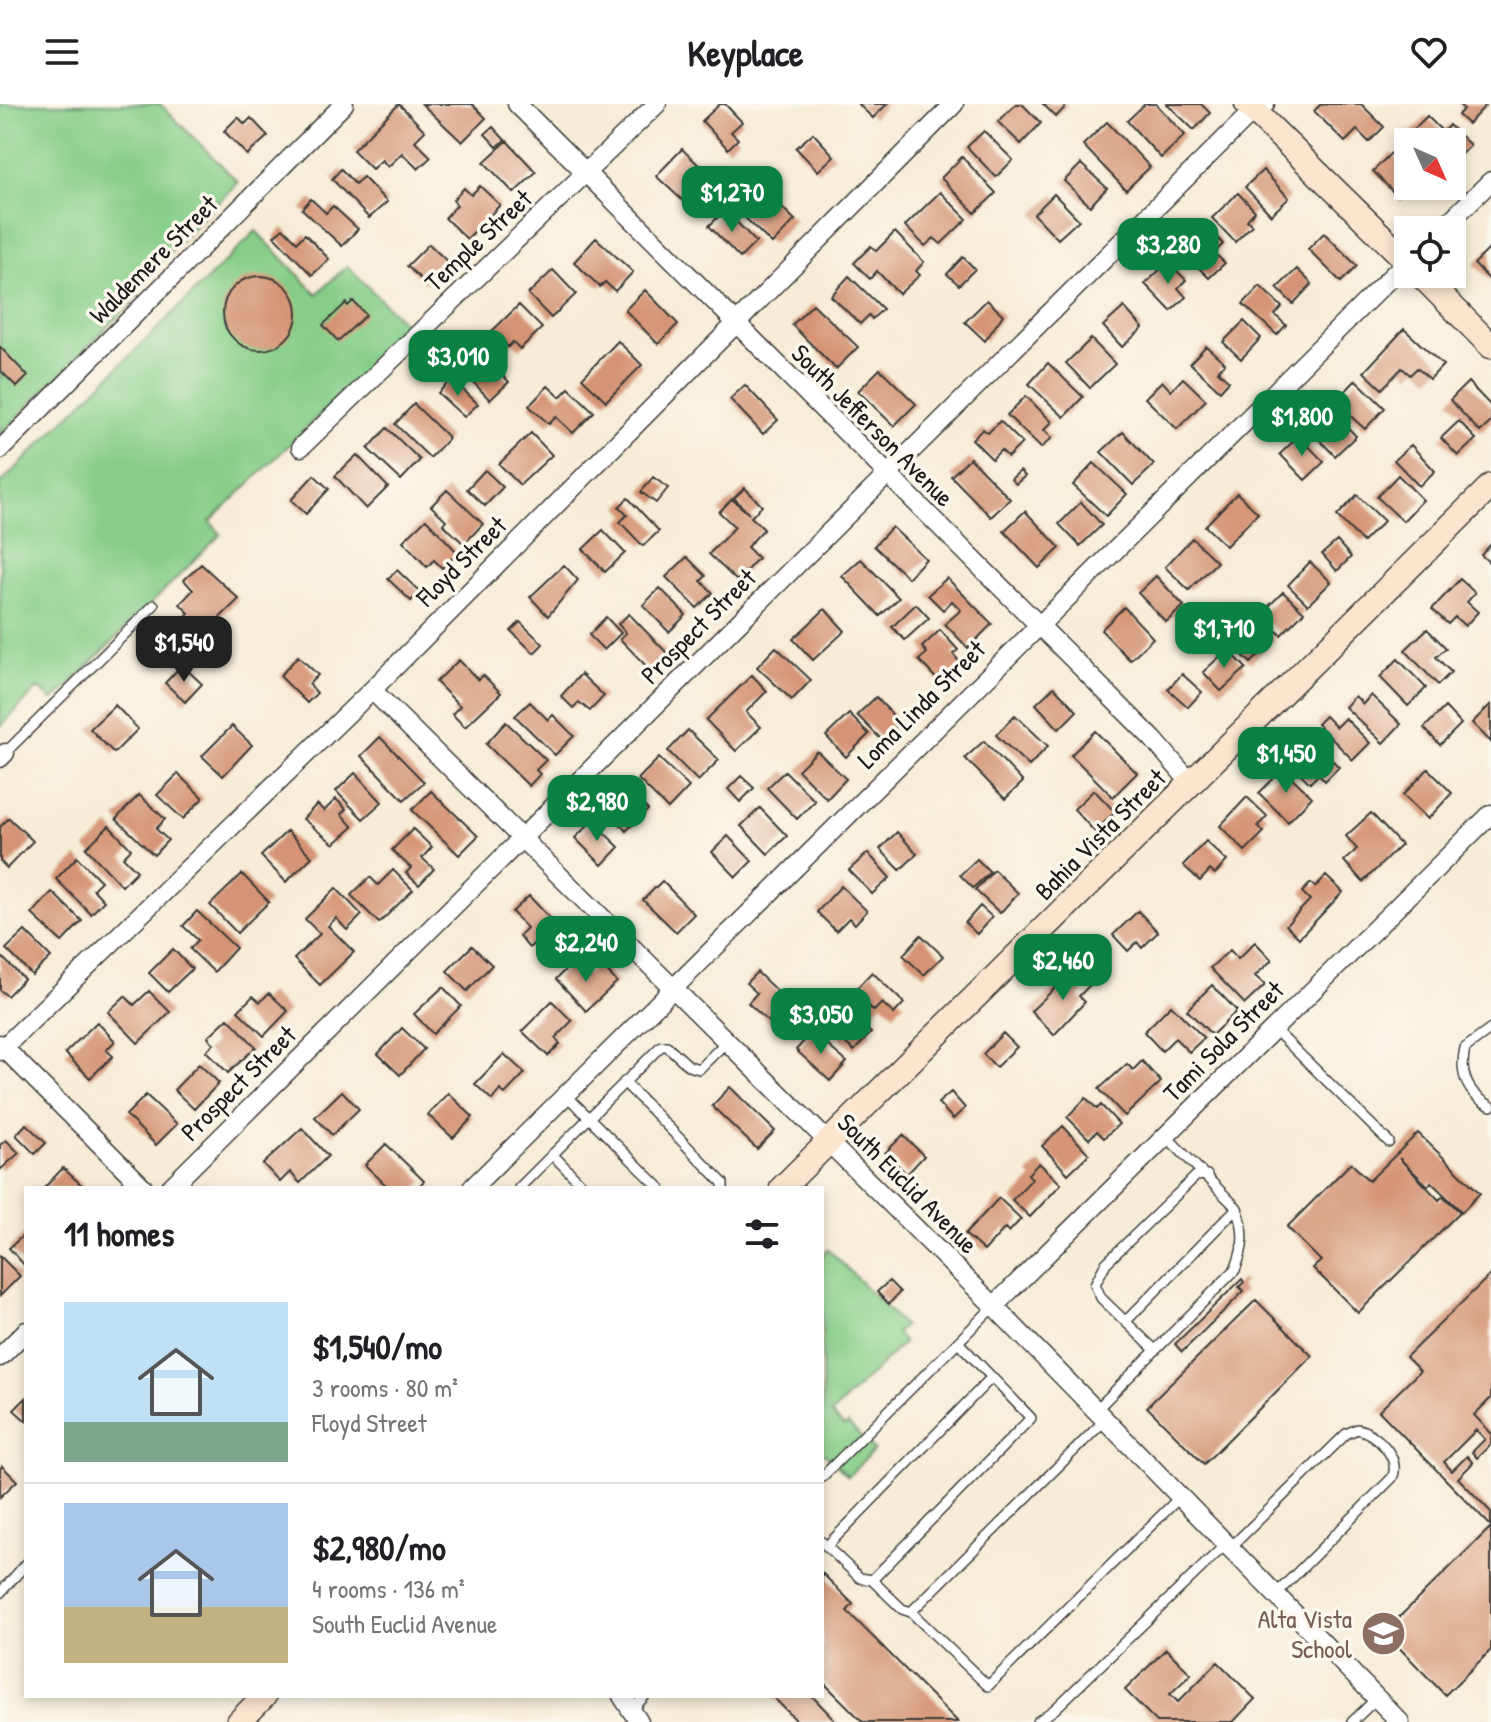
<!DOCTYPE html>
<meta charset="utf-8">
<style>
:root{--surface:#fff;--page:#f6f6f6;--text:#202124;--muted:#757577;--line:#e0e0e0;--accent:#0b8043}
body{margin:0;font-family:"Patrick Hand",sans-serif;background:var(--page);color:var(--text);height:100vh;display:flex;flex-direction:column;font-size:30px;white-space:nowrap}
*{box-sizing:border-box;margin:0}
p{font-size:26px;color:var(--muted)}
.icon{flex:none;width:44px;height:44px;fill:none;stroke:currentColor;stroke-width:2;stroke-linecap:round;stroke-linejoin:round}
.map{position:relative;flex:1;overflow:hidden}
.side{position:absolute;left:24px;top:1082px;width:800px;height:512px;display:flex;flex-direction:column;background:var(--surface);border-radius:0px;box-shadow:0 4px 12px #0003}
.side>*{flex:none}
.needle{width:52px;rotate:135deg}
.fabs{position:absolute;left:1394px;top:24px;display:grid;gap:16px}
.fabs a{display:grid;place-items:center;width:72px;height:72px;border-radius:0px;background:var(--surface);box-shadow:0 4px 12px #0003;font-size:40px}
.price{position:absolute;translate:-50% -68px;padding:0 18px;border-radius:16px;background:var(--accent);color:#fff;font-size:26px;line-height:52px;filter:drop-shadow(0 2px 4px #0008)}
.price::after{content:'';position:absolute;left:50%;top:48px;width:24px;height:18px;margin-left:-12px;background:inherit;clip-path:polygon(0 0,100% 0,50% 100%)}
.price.selected{background:#222;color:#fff}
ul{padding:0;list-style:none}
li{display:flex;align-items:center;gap:24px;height:200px;padding:0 40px}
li+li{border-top:2px solid var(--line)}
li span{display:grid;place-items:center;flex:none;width:224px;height:160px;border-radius:0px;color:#555}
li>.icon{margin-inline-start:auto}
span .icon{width:96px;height:96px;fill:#fffc;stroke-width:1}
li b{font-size:34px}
h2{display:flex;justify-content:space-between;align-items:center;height:96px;padding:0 40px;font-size:34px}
header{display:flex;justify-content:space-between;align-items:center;height:104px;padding:0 40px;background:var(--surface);font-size:36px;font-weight:700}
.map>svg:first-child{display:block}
.green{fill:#85cd88;stroke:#507452;stroke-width:2}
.building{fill:#d59474}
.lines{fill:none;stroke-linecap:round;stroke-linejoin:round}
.lane-casing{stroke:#3d3b38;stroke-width:12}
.street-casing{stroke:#3d3b38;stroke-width:21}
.secondary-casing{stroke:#3d3b38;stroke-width:27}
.lane{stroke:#fff;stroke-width:9}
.street{stroke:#fff;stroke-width:18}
.secondary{stroke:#fce5cf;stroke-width:24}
.labels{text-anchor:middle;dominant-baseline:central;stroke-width:7;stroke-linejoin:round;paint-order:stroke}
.street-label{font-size:26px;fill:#1c1c1c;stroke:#fbf7ec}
.education-label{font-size:26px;fill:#785e54;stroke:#fbf7ec;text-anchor:end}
</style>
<header><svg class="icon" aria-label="menu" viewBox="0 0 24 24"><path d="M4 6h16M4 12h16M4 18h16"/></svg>Keyplace<svg class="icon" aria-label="heart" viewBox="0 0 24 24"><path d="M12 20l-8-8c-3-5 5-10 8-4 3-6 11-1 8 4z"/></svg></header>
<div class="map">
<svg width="1491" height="1618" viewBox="0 0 1491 1618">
<rect width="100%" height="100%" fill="#fbf7ec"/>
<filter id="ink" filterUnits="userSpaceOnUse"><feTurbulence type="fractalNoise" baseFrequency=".0125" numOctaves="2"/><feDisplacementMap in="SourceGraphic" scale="16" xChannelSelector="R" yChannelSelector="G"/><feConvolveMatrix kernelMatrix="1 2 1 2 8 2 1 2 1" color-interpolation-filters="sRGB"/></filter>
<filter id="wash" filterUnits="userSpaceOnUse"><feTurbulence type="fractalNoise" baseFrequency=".006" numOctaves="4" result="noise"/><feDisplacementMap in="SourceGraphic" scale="32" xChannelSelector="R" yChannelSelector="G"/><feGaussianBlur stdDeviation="1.8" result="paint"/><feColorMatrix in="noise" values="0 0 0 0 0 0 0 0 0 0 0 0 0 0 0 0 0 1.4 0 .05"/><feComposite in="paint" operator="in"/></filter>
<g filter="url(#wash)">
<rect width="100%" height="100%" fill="#f6ecd7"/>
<path class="green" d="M0 0H160L238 78 133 185 139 191 0 331Z
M256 127 317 190 347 162 409 224 210 418 221 430 53 597 38 584 0 623V380Z
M828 1145 904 1222 896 1229 904 1238 831 1310 844 1323 848 1320 874 1346 848 1372 822 1347V1152Z"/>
<g id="blocks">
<path class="building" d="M399 0 425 27 415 37 431 53 418 65 402 49 388 63 382 56 372 65 353 46Z
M422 0H472L486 14 462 38Z
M720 0H725L742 18 731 28 738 35 728 45 702 17Z
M858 0H887L873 14Z
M1016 0H1022L1041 19 1021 40 998 18Z
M1043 0H1068L1056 13Z
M1145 0H1156L1185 31 1161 54 1127 17Z
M1167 0H1201L1210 9 1194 26Z
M1321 0H1361L1384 23 1369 38 1357 26 1345 38 1314 7Z
M1458 0H1487L1468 20 1458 11 1464 5Z
M1427 12 1443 28 1449 21 1470 41 1452 59V38H1420L1410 29Z
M238 13 245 20 251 14 268 32 247 51 224 27Z
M1107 18 1150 63 1126 86 1083 41Z
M493 23 505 36 497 43 485 30Z
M984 27 1013 56 996 73 967 43Z
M813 29 834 52 818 67 796 44Z
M507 37 536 68 514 89 484 58Z
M682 45 707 69 682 96 656 72Z
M1391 49 1408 63V81L1397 92 1373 67Z
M962 53 996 89 975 109 941 74Z
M1081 60 1107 84 1090 102 1064 77Z
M341 65 355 80 363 73 387 98 369 114 332 75Z
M1263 66 1289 94 1271 111 1245 83Z
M758 80 795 116 772 140 735 104Z
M480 82 500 101 467 135 445 114 457 101 453 96 464 84 471 91Z
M940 88 967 115 941 140 934 134 925 142 905 122Z
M1238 89 1255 107 1247 116 1252 121 1235 138 1212 114Z
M1054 90 1079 116 1058 135 1034 110Z
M311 95 326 109 333 102 358 125 342 142 302 105Z
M725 106 756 138 740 154 709 122Z
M1205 121 1223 140 1214 149 1225 159 1209 174 1181 146Z
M283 124 297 138 305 130 329 155 312 171 274 132Z
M895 128 924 158 916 167 920 171 899 190 877 167 870 175 854 159 871 142 876 147Z
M1324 129 1357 162 1341 178 1308 145Z
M596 134 633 168 615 187 605 178 600 183 574 158Z
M429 140 452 162 438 177 432 173 426 180 407 162Z
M1491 143V177L1474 160Z
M963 153 975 165 959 181 947 170Z
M1168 158 1186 176 1178 184 1186 193 1171 207 1145 180Z
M1297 165 1312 180 1293 200 1277 184Z
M553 166 576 190 551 214 528 190Z
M223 209a37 37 0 1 1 74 0a37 37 0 1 1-74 0Z
M849 172 883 205 872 215 869 211 860 220 831 192Z
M1260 182 1282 203 1275 211 1286 221 1277 231 1243 200Z
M645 186 678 220 658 240 625 206Z
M987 196 1003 211 985 237 965 218Z
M353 197 366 211 338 237 323 221 346 199 348 202Z
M813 200 858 243 836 265 792 221Z
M519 201 542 224 520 245 513 238 508 243 492 227Z
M1124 203 1143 224 1122 243 1103 222Z
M1244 217 1261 234 1241 255 1223 238Z
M1404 225 1443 261 1430 275 1417 264 1410 271 1402 264 1382 285 1364 268Z
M1091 235 1115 260 1090 284 1066 259Z
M618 237 642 261 606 297 582 274Z
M1206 242 1225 259 1218 267 1229 277 1220 287 1190 259Z
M0 243 28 272 17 283 0 266Z
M477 244 509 278 490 296 458 262Z
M1048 259 1083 293 1064 313 1029 280Z
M880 265 916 300 894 322 858 287Z
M1183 274 1206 296 1177 325 1145 294 1162 277 1171 287Z
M452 275 478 300 464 313 438 289Z
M1356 276 1385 304 1365 325 1335 298Z
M1468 278 1491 302V318L1480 328 1450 296Z
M745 281 778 316 763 330 730 295Z
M548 282 560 293 569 284 594 308 573 329 556 313 549 320 529 302Z
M1026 292 1052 318 1044 326 1052 334 1041 344 1007 311Z
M414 300 449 334 430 354 395 320Z
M1330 305 1356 332 1335 352 1309 325Z
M1000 317 1022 339 1008 353 1001 346 992 355 972 335 983 325 988 329Z
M1459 317 1476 335 1458 352 1441 334Z
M387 324 420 356 401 376 368 345Z
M1123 328 1154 361 1133 381 1101 348Z
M531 329 552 351 520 381 499 360Z
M1299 332 1324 358 1305 376 1280 350Z
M1411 341 1435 367 1419 382 1394 356Z
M357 351 388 383 366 405 335 372Z
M970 354 1010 395 991 413 951 372Z
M1094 359 1127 390 1106 412 1073 381Z
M485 366 503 383 485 402 467 385Z
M1020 367 1025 372 1016 380 1011 375Z
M314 371 329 385 306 410 291 396Z
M1398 371 1423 396 1403 417 1377 393Z
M653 373 668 384 656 399 641 388Z
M745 384 762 402 751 413 764 425 747 443 758 454 737 477 709 450 735 423 719 408 732 395 749 410 734 394Z
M447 386 483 420 464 440 443 420 446 416 431 402Z
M1237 389 1258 409 1226 442 1205 422Z
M1357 391 1384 417 1363 438 1337 412Z
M628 394 659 427 643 442 620 418 627 411 619 403Z
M1081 398 1102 421 1080 442 1059 420Z
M1025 407 1060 444 1039 464 1004 427Z
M426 415 458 449 442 464 434 456 427 463 403 437Z
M892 423 926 455 908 474 874 442Z
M603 426 625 449 605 468 583 445Z
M1192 434 1217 458 1189 486 1165 463Z
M1337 437 1351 453 1337 467 1322 450Z
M1491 440V460L1481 451Z
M687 453 706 472 701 477 713 489 697 504 666 473Z
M861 455 899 494 880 512 842 472Z
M1310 458 1331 478 1308 501 1288 481Z
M201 460 239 495 200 533 183 515 189 509 180 500 193 486 184 476Z
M564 461 578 476 548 512 530 493Z
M397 466 420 488 411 497 388 475Z
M1156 472 1184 502 1166 518 1138 489Z
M947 474 992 520 968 544 945 520 961 506 952 497 943 506 928 491Z
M1460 475 1475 489 1467 498 1478 508 1465 522 1455 513 1448 520 1432 505Z
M660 484 686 511 669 528 643 501Z
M1283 488 1304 508 1281 531 1260 511Z
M916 500 929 514 905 536 892 523Z
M1124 503 1153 534 1130 556 1101 526Z
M825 505 845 527 813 556 793 535Z
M629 510 668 550 651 567 620 535 626 529 618 520Z
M606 513 621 529 604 546 589 531Z
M1257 517 1275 535 1251 559 1224 533 1236 521 1244 529Z
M520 518 543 540 534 549 511 527Z
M1427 525 1446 544 1436 553 1451 568 1438 581 1405 546Z
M940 526 958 546 953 550 962 561 941 580 919 556 927 549 922 543Z
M776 543 811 576 792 596 757 563Z
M1228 545 1246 564 1221 587 1203 568Z
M298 552 318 571 309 580 317 589 307 599 280 572Z
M1398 555 1426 584 1408 602 1380 573Z
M459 556 478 576 483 571 501 589 465 623 452 610 460 602 436 578Z
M182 561 202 580 185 598 165 579Z
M581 570 604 592 590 607 579 598 573 604 561 592Z
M1182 570 1202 588 1188 603 1168 585Z
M752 571 767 587 746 608 761 623 736 647 706 616Z
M1054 583 1077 607 1059 625 1036 600Z
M1371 591 1401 620 1383 639 1345 603 1355 592 1363 600Z
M876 593 900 619 882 636 857 611Z
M530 598 548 616 553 611 574 632 555 651 515 612Z
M1491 600V638L1472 619Z
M115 601 138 625 114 649 90 625Z
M1445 603 1461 620 1440 641 1424 624Z
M849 610 869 630 846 653 826 632Z
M1015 611 1048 642 1029 662 996 631Z
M1325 612 1336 623 1345 614 1370 639 1353 656 1317 620Z
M506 618 546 656 536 666 540 670 529 682 486 640Z
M232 622 252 641 223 672 202 652Z
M688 626 719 656 698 677 668 647Z
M1095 627 1137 669 1113 693 1071 651Z
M380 633 424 678 404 696 361 652Z
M1310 634 1339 663 1325 677 1319 670 1310 679 1287 657Z
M984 637 1023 678 1005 695 965 654Z
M817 647 846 675 827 695 798 666Z
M659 654 689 683 668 705 638 675Z
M1283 665 1312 693 1288 718 1259 689Z
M1428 665 1452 689 1428 715 1403 691Z
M785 667 815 697 797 715 767 684Z
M355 669 382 698 363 715 336 687Z
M178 670 203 694 183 715 157 691Z
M741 672 754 684 740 698 728 685Z
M627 684 648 706 626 727 611 710 618 703 613 697Z
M1094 686 1115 708 1095 728 1074 705Z
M431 687 478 732 459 751 412 706Z
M139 691 165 715 156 725 168 736 154 751 116 715Z
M1247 693 1267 712 1258 722 1264 728 1245 747 1220 722Z
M336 695 346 705 341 710 353 723 334 740 303 715 317 700 324 707Z
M760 704 787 732 768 750 741 722Z
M1371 709 1401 741 1363 778 1344 757 1357 745 1346 732Z
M9 714 33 737 7 764 0 757V723Z
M592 717 619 743 602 761 575 734Z
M109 722 131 745 123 753 137 767 122 782 86 744Z
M413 725 432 743 422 754 434 765 419 781 406 769 411 764 392 746Z
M287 727 312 753 286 778 261 752Z
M897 728 917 750 900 766 880 745Z
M728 732 752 757 736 773 712 748Z
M1206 737 1227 757 1215 770 1210 766 1200 777 1183 761Z
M868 749 890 774 872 790 849 766Z
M77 753 101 777 93 785 104 797 91 810 56 775Z
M977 755 990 768 973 784 960 771Z
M393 766 413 786 379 819 351 791 370 773 378 781Z
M994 766 1018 789 1000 809 975 786Z
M242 770 269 798 237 829 210 801Z
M1326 772 1343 788 1299 834 1286 821 1310 796 1302 788 1311 779 1315 783Z
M662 777 694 810 676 828 643 796Z
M841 782 867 807 855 820 849 814 836 827 817 808Z
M336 784 362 811 347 826 336 814 328 822 354 848 320 881 294 855 320 830 305 815Z
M52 788 82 817 62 838 32 810Z
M529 792 566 831 551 845 540 834 529 844 519 832 527 824 512 808Z
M980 802 992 813 977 830 965 819Z
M197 807 236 844 214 868 190 845 198 836 183 822Z
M1138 807 1158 828 1142 844 1137 838 1128 847 1113 831Z
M25 827 51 853 32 871 6 845Z
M921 831 943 852 924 871 903 851Z
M1255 838 1272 856 1255 872 1265 881 1245 900 1210 864 1230 846 1238 855Z
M472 842 492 861 467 887 447 867Z
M173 845 192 865 168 888 149 869Z
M0 851 24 875 7 892 0 886Z
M574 857 587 871 599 859 617 878 586 907 556 875Z
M1077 863 1092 879 1079 892 1085 898 1054 931 1031 907Z
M757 868 789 899 770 919 748 899 757 889 746 879Z
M872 868 904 899 894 910 882 899 874 907 853 888Z
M1212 881 1237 907 1212 931 1187 906Z
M443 883 461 902 433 930 414 910Z
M149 887 170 908 138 939 108 908 125 892 134 901Z
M269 889 288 907 264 932 238 907 253 892 260 898Z
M552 897 572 917 555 934 560 940 548 952 522 927Z
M852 897 867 911 860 919 871 929 854 947 828 923Z
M1171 901 1204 934 1189 948 1175 934 1162 947 1144 928Z
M228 914 256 943 228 969 206 947 214 940 208 933Z
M97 918 115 937 106 946 113 952 90 974 65 949Z
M402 924 424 945 400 971 378 950Z
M812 928 847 958 830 977 796 946Z
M1003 929 1017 943 996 963 983 950Z
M504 950 525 969 505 990 500 986 492 996 475 980Z
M1142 957 1161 978 1125 1012 1099 985 1127 960 1133 966Z
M199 960 219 979 194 1005 174 986Z
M730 983 775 1027 757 1045 712 1002Z
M342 987 359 1005 332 1031 315 1013Z
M951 988 965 1004 953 1015 938 999Z
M448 989 473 1013 453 1034 428 1011Z
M146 991 177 1020 156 1041 126 1011Z
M1086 994 1097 1005 1101 1001 1119 1020 1104 1034 1097 1027 1089 1035 1067 1013Z
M26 1020 46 1039 35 1050 16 1031Z
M1063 1022 1089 1050 1068 1070 1042 1042Z
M302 1024 328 1052 300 1079 290 1068 280 1078 263 1060Z
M1418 1029 1480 1089 1462 1108 1431 1078 1428 1082 1399 1054 1439 1096 1443 1092 1460 1108 1358 1209 1313 1164 1321 1157 1287 1123 1351 1059 1369 1077Z
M903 1031 924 1052 907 1070 885 1049Z
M6 1036 19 1049 0 1066V1041Z
M386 1040 424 1077 417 1084H389L365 1061Z
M1039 1059 1061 1080 1030 1113 1012 1096 1032 1075 1028 1070Z
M63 1064 85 1084H44Z
M999 1094 1021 1115 1009 1128 1005 1124 984 1147 965 1130Z
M26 1129V1163L9 1144Z
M0 1152 20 1172 0 1192Z
M1491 1170V1294L1474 1311 1491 1329V1340L1477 1354 1472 1348 1485 1335 1476 1326 1444 1358 1452 1367 1467 1352 1473 1359 1458 1374 1491 1408V1422L1379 1307 1420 1267 1406 1253Z
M1242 1175 1244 1178 1239 1183 1244 1187 1182 1248 1175 1240Z
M889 1177 900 1188 889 1200 877 1188Z
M1256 1196 1312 1252 1204 1360 1147 1303Z
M26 1294V1317L14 1306Z
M2 1362 17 1377 0 1393V1365Z
M1491 1423V1546L1445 1591 1384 1528Z
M822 1469 853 1500 847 1507 958 1618H863L822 1577Z
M1166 1545 1191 1570 1170 1590 1178 1598 1218 1558 1255 1595 1233 1618H1157L1125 1586Z
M772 1592H812L837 1618H798Z"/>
</g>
</g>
<g filter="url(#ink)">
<use href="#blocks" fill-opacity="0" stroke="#3d3b38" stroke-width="2"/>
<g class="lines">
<defs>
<path id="lane" d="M5 649 154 501
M1273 924 1389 1038
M1491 925 1465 944C1459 970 1467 990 1491 1002
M624 978 723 1079V1084
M566 991 660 1084
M552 1050 585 1084
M519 1084 661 942H667L689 962 699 965 725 939
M1126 1217 1237 1104
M1155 1246 1101 1194 1095 1180 1106 1159 1196 1072 1207 1071
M1095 1307 1235 1166C1244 1144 1246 1128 1237 1104L1165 1031
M822 1373 994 1202
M822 1438 860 1474 872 1476 902 1505 911 1508 988 1582 1179 1394
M827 1442 992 1273
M1230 1444 1346 1330 1357 1325C1376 1328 1402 1355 1392 1374L1276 1490
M872 1476 1031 1314 958 1238
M0 1489 26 1460
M911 1508 1104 1317
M631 1607 645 1592
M1037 1618 1055 1605 1226 1440
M1352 1618 1377 1594"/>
<path id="street" d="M517 0 1153 635 1191 679
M1441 126 1491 77
M301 343 657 0
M0 346 344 0
M372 586 994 1202 1400 1618
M0 654 5 649
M0 940 144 1084
M0 947 372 586 954 0
M170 1084 1249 11 1265 0
M472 1084 1408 156
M994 1202 1491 710
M0 1253 26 1227
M622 1592 639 1618"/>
<path id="secondary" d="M1247 0 1408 158
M1420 170 1491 242
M782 1084 1491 382
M239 1618 264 1592"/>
</defs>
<use href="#lane" class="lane-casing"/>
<use href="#street" class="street-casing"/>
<use href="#secondary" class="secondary-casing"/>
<use href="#lane" class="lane"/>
<use href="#street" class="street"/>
<use href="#secondary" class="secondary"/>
</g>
</g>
<defs>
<symbol id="school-disc" viewBox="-11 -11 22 22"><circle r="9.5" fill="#8d6e63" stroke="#fbf7ec"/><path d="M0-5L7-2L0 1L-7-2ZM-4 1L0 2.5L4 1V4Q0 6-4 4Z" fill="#fff"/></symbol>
</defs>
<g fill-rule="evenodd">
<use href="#school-disc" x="1358" y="1504" width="51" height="51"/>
</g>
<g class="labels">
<g class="street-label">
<text transform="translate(478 136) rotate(-43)">Temple Street</text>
<text transform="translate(153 155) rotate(-45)">Waldemere Street</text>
<text transform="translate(873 321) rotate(45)">South Jefferson Avenue</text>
<text transform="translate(461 457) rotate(-45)">Floyd Street</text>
<text transform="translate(698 522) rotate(-45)">Prospect Street</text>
<text transform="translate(921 600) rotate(-45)">Loma Linda Street</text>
<text transform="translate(1100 730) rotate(-45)">Bahia Vista Street</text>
<text transform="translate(1223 937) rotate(-45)">Tami Sola Street</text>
<text transform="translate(238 979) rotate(-45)">Prospect Street</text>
<text transform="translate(908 1079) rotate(45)">South Euclid Avenue</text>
</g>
<g class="education-label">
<text x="1352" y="1514">Alta Vista<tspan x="1352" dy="30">School</tspan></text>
</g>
</g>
</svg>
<div class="fabs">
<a><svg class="needle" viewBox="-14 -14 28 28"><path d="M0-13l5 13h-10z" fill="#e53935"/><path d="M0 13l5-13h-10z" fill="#757577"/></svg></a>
<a><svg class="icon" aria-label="locate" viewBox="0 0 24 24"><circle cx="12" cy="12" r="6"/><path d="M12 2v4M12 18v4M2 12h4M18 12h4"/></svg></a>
</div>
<b class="price" style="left:732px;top:130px">$1,270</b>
<b class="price" style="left:1168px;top:182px">$3,280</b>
<b class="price" style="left:458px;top:294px">$3,010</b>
<b class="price" style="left:1302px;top:354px">$1,800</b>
<b class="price" style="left:1224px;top:566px">$1,710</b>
<b class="price selected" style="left:184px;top:580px">$1,540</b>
<b class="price" style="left:1286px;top:691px">$1,450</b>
<b class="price" style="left:597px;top:739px">$2,980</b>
<b class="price" style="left:586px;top:880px">$2,240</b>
<b class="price" style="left:1063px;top:898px">$2,460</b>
<b class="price" style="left:821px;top:952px">$3,050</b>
<section class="side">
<h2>11 homes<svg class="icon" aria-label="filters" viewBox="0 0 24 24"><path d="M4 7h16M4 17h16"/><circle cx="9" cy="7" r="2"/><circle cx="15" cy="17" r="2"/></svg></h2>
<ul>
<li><span style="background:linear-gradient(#bfe0f5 75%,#7fa58c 0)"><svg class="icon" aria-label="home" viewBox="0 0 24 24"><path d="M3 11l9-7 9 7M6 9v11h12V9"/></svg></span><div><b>$1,540/mo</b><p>3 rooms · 80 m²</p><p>Floyd Street</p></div></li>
<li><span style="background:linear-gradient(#a9c7e8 65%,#c2b280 0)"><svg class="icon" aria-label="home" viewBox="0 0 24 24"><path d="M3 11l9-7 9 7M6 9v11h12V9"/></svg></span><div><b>$2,980/mo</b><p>4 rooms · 136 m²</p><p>South Euclid Avenue</p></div></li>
</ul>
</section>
</div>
